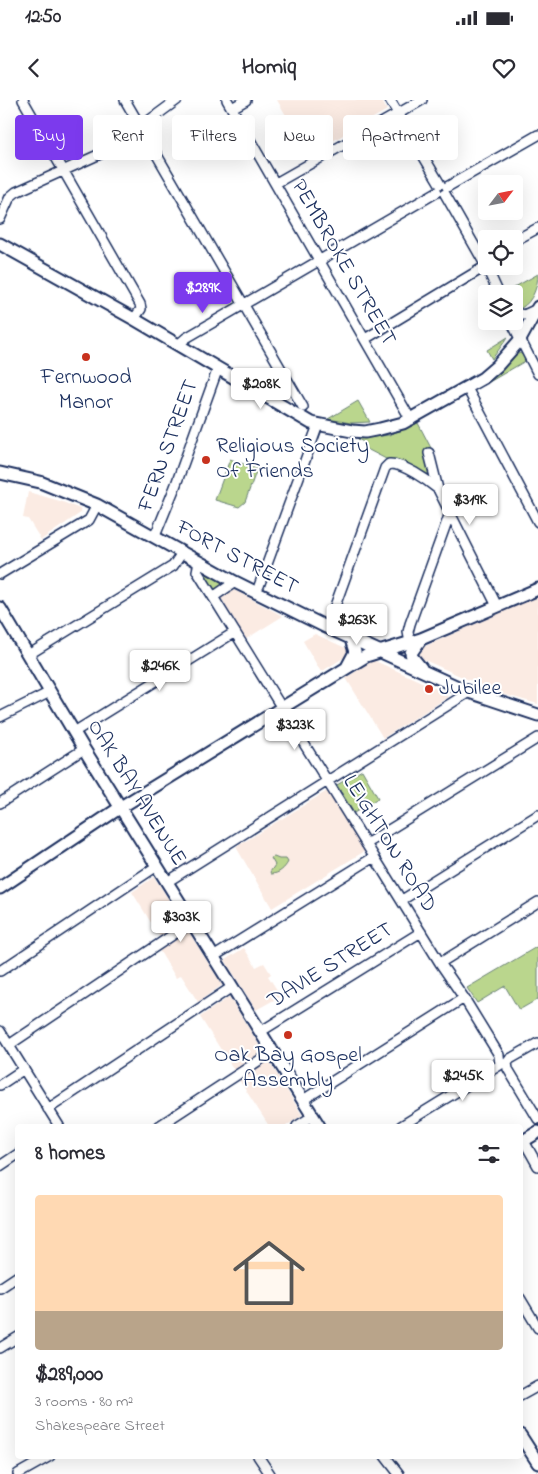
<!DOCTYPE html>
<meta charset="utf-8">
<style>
:root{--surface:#fff;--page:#f2f2f3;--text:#2b2b33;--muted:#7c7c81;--accent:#7c3aed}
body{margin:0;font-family:"Indie Flower",sans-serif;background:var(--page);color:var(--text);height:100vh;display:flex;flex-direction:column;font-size:19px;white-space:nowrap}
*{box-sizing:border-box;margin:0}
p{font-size:16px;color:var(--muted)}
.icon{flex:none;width:28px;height:28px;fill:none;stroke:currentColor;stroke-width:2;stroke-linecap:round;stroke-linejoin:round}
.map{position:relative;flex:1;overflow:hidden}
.details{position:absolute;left:15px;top:1024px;width:508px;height:335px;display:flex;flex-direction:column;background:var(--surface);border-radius:5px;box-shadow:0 5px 20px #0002}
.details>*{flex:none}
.top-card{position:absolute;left:15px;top:15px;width:509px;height:45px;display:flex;gap:10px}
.needle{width:32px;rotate:58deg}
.fabs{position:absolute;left:478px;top:75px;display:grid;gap:10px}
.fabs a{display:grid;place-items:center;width:45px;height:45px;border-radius:5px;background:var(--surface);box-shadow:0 5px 20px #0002;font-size:25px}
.price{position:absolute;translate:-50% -42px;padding:0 11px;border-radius:5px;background:#fff;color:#222;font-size:16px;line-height:32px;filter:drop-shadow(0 1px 2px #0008)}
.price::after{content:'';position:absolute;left:50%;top:30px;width:15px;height:11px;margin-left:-8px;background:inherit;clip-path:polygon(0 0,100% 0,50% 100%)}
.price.selected{background:var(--accent);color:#fff}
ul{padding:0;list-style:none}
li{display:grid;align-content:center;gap:10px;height:265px;padding:0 20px}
li span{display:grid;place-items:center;height:155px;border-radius:5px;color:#555}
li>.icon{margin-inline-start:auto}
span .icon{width:90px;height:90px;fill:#fffc;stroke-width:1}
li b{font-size:21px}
h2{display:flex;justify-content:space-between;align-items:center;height:60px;padding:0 20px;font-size:21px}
.tag{padding:0 18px;border-radius:5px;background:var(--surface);box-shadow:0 5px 20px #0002;font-size:18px;line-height:45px}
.tag.selected{background:var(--accent);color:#fff}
.status{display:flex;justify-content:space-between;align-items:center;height:35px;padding:0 25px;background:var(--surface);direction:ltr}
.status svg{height:14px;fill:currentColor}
header{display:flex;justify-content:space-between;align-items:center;height:65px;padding:0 20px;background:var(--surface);font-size:22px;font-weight:700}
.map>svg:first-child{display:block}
.built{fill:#fbebe3}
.green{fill:#bad68d;stroke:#6a8276}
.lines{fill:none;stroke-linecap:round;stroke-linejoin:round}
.minor-casing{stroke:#1b2f5e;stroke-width:12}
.major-casing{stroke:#1b2f5e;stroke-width:15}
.minor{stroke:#fff;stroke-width:9}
.major{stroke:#fff;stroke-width:11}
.poi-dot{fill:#c8321e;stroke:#fff;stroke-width:2}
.labels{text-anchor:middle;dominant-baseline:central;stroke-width:4;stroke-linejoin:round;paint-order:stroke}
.street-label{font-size:22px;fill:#1b2f5e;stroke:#fff}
.poi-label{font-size:22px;fill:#1b2f5e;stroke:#fff}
</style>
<div class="status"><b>12:50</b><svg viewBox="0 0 49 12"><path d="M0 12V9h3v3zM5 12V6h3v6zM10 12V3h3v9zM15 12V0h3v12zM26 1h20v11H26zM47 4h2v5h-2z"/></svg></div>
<header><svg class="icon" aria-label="back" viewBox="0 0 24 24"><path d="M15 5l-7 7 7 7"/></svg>Homiq<svg class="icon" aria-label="heart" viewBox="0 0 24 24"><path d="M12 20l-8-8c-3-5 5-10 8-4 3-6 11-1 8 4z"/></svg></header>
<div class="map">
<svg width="538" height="1374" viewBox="0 0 538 1374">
<rect width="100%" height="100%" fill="#fff"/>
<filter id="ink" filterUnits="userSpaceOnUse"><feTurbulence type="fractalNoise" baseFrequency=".02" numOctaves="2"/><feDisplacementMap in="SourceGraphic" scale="10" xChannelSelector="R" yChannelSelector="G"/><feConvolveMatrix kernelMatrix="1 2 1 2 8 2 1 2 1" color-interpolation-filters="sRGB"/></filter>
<g filter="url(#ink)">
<path class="built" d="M277 0H381L387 10 315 51 297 21 291 24Z
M28 392 60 401 80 409 82 412 41 440 28 419 23 418Z
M234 490 283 516 246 539 221 498Z
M538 496V604L498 593 420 558 419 549Z
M315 534 348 549 350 550 348 555 321 572 303 541Z
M373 560 446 593 448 597 383 638 346 578Z
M327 691 365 751 272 808 236 747Z
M154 777 183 822 160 837 132 792Z
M188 831 222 885 198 902 181 875 176 878 159 850Z
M244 848 256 867 264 863 271 874 268 876 281 896 256 910 225 860Z
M229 897 263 951 234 970 200 917Z
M269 961 302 1015 286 1026H269L239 980Z"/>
<path class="green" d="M538 174C538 185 533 202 521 208L514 207V194H507L506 192Z
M508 237 492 259 487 250Z
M520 253 524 256 527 260 484 285 497 274 514 256Z
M358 301 370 322 351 323 328 319Z
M418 323 431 348 425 351 429 372 428 374 401 361 388 360 363 347 365 343 358 339 389 335Z
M230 359 257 369 245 402 239 407 215 400Z
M203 470 227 483 213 492 202 473Z
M362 670 378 698 354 713 337 685Z
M274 757 279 759H286L288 762C285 768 279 774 271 774L270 772 275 765 271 758Z
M538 846V899L519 910 505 886 477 903 467 888Z"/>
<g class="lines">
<defs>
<path id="minor" d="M23 0 140 204 141 209 134 219
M125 0 303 307
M227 0 411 320
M390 0 440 84
M232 8 246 0
M276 83 422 0
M447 87 538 35
M445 94 486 166 499 194
M0 119 10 97 16 92 109 50 177 0
M514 141 538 128
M514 213 524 215 537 209
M511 221 538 274
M365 239 486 166
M178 245 186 238 437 92
M467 288 538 422
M429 353 438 389 497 506
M155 436 175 387 218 268
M199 462 197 471 440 863 464 898 499 955 500 965 401 1026
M0 474 89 420 97 405
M259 486 318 325
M213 497 235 482
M327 528 385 368 389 364C403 363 427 380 438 389
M410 543 408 532 410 524 450 413
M28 555 173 466 182 453
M0 617 50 592
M74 632 235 532
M0 703 84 649
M366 744 538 638
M167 782 469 592
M402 800 538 715
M213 857 374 757
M440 863 538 802
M0 871 157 766
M0 931 59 1026
M260 932 421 832
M538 943 510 959 507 963 508 969 538 1019
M9 945 192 822
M0 985 24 969
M303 1000 464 898
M48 1009 232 887
M159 1026 272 952
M297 1026 313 1016
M524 1041 538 1066
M0 1066 18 1054
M0 1188 18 1176
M520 1198 538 1228
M0 1248 18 1237
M520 1296 538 1286
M258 1356 270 1374
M385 1356 399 1374
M18 1374 50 1356"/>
<path id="major" d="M0 144 134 219 311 323 352 331 365 332 380 329 403 323 483 278 497 266 520 240 538 207
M0 373 40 382 97 405 235 482 326 527 469 592 538 615
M0 508 84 649 319 1026
M347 567 355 552 351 539
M421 568 412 557 411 553 421 539
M0 788 121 707 366 556 421 539 538 489
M520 1043 538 1032
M520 1335 538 1363"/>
</defs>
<use href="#minor" class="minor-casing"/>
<use href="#major" class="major-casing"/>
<use href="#minor" class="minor"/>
<use href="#major" class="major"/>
</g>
</g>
<g class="poi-dot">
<circle cx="86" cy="257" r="5"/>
<circle cx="206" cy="360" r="5"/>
<circle cx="429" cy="589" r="5"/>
<circle cx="288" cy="935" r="5"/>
</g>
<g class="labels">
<g class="street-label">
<text transform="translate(343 163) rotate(60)">PEMBROKE STREET</text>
<text transform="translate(169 346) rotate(-70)">FERN STREET</text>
<text transform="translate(237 458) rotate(28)">FORT STREET</text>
<text transform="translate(136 693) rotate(58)">OAK BAY AVENUE</text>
<text transform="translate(389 744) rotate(58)">LEIGHTON ROAD</text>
<text transform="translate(331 866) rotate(-32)">DAVIE STREET</text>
</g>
<g class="poi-label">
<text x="86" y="278">Fernwood<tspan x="86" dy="25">Manor</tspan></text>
<text x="216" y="347" text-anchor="start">Religious Society<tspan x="216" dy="25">Of Friends</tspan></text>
<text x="439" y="589" text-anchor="start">Jubilee</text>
<text x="288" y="956">Oak Bay Gospel<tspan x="288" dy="25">Assembly</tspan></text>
</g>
</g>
</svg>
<div class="fabs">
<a><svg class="needle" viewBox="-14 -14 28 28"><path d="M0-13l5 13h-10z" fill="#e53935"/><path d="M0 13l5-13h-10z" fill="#7c7c81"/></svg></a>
<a><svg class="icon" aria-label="locate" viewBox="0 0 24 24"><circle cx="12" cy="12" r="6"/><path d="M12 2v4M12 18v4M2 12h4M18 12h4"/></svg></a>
<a><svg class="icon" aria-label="layers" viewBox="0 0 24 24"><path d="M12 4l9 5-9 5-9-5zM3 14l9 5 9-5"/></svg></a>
</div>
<b class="price selected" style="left:203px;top:214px">$289K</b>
<b class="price" style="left:261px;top:310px">$208K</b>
<b class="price" style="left:470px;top:426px">$319K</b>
<b class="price" style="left:357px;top:546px">$263K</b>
<b class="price" style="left:160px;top:592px">$246K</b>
<b class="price" style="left:295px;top:651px">$323K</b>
<b class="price" style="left:181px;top:843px">$303K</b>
<b class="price" style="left:463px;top:1002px">$245K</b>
<div class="top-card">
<a class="tag selected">Buy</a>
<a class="tag">Rent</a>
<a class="tag">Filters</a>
<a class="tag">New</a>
<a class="tag">Apartment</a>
</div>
<section class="details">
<h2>8 homes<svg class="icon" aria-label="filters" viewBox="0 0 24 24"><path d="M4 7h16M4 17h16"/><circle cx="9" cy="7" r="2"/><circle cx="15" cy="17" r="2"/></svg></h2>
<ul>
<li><span style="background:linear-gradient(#ffd9b3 75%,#b9a48a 0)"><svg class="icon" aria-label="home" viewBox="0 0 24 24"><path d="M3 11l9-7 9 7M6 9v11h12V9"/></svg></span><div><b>$289,000</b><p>3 rooms · 80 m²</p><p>Shakespeare Street</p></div></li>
</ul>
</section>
</div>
